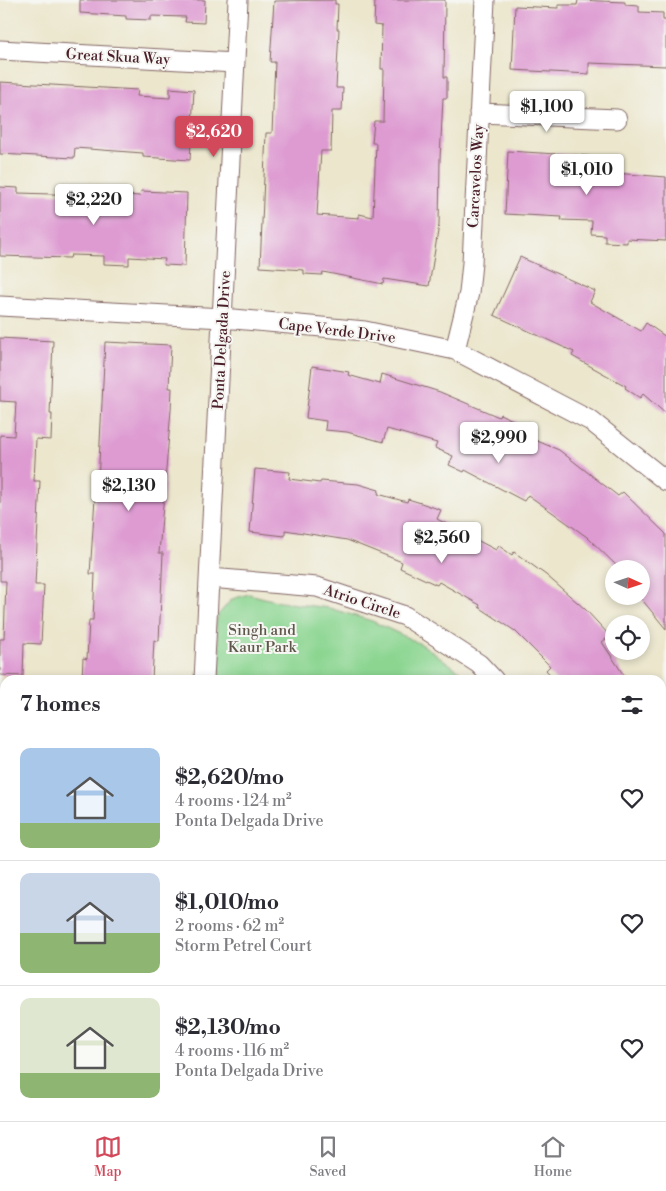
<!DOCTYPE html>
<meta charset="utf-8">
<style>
:root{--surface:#fff;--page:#f7f7f7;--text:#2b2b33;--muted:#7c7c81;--line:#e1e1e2;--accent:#d1495b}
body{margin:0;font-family:"Libre Bodoni",serif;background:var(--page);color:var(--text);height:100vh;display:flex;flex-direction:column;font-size:19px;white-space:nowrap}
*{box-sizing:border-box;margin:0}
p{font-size:16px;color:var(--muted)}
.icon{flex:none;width:28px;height:28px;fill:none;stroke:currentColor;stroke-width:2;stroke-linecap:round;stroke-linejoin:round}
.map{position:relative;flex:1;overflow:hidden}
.side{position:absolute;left:0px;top:675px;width:666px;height:446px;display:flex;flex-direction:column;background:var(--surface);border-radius:15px 15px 0 0;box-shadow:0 2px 8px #0003}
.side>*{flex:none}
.needle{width:32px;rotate:93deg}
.controls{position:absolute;left:605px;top:560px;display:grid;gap:10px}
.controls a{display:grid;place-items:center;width:45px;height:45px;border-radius:50%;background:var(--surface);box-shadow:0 2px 8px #0003;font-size:25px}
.price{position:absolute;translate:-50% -42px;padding:0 11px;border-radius:5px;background:#fff;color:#222;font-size:16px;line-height:32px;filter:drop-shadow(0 1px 2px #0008)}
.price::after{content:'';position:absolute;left:50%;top:30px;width:15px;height:11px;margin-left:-8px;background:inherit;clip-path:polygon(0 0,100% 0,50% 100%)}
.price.on{background:var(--accent);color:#fff}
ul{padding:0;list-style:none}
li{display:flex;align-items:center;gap:15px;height:125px;padding:0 20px}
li+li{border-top:1px solid var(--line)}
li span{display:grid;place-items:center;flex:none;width:140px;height:100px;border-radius:10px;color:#555}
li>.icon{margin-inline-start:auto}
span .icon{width:60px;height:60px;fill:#fffc;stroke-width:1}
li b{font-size:21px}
h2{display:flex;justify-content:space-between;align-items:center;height:60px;padding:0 20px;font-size:21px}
.dock{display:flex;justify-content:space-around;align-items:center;height:70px;border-top:1px solid var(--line);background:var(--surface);font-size:14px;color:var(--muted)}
.dock a{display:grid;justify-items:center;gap:2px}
.dock .on{color:var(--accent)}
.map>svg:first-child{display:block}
.park{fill:#8bd591;stroke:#6a7a5e}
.building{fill:#de9bd2}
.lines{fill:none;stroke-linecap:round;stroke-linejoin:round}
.minor-casing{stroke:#826563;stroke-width:21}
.minor{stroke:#fff;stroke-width:19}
.labels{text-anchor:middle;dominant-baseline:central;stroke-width:4;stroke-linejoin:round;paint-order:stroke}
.street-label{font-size:15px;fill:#4a1f2b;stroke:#f6f6f2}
.park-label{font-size:15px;fill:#5e564a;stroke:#f6f6f2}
</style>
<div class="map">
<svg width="666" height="1121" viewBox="0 0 666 1121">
<rect width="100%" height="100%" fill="#f6f6f2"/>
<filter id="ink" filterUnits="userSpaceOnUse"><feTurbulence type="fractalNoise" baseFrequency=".02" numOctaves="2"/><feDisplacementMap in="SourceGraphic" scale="10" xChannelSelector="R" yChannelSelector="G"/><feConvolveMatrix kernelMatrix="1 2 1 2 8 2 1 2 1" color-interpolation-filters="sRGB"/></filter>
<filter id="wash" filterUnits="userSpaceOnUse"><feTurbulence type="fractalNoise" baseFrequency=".0096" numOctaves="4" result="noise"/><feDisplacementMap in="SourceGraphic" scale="20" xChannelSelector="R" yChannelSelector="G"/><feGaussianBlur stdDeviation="1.12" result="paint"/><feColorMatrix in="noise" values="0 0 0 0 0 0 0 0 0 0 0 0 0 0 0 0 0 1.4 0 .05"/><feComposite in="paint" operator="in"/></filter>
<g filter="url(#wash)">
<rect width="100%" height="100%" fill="#ebe6cc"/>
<path class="park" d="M249 594 280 602 329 608 372 621 423 645 472 680H219L220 650 216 625 218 615 232 599Z
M197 1116H559L557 1121H196Z"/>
<g id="blocks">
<path class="building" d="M80 0H205L204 23 185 22 186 17 151 16V20L126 19V16L80 13Z
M335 0V4H338L337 29H339L336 88H343L342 111H332L331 151H321L317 215 359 218V214L373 217 376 143H372L374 121H383L384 69H381L382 26 374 25 375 0H445L444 77H447V98H443L440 159 439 225 429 286 384 279 383 284 323 272 322 275 304 274V270L260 267 266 133H272L275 62H270L274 1Z
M578 0 625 2V5L639 6V12L663 13V20H666V66L589 63V74L512 70 515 6 558 8V5H577Z
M0 82 138 90 137 96 170 98V88L194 90 190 160 143 157V153L75 148 74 158 0 154Z
M508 151 589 156 588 171 666 177V241L627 239V243L605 242V235L591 234 592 221 561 220 562 217 505 214Z
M0 187 18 188V193L84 195V193L140 196 141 191 187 193 185 266 164 265 165 259 129 257V265L104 264V256L71 255 70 258 0 256Z
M520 257 595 291 590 302 641 331 646 323 666 337V414L643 394 640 398 625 388 626 386 572 356 574 352 494 315Z
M0 338 53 341 50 414H52L51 440 36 439 34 481H40L35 585H44L41 644 24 643 23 676 0 675V639H4L6 581H0V435L14 436 16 402 0 401Z
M105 342 171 345 169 388H172L171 410 159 553H163L159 641 154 640 152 680 82 679 83 658 87 659 89 620H93L95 574H90L92 544 96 482 98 483Z
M312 366 349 372 348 375 380 384 382 374 440 392 499 417 500 414 517 422 513 431 559 450 618 496 623 492 666 534V629L639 596H641V569H616L618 567 587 537 528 495 524 501 465 470 464 472 449 465 453 456 435 448 437 443 387 429 383 442 347 432 325 430 326 421 306 418Z
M255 469 290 472 289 479 320 483 321 481 358 484 379 490 378 494 407 502 408 499 421 503 441 510 437 519 496 550 499 546 512 555 514 552 546 575 585 609 610 636 602 642 627 680H555L546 670 550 666 515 631 479 607 480 605 439 582 437 585 400 568 402 562 347 540 285 530V536L250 532Z"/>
</g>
</g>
<g filter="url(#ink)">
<use href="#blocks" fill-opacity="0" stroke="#826563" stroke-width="1"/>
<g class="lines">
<defs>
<path id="minor" d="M0 50 235 63
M479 113 617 119
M0 306 223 318 365 331 455 350 591 421 666 481
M455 350 469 293 472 263 485 0
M210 578 317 587 405 616 479 664 494 680
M204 680 238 0
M661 726 666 723
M661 768 666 766
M0 917H5
M0 1017H5
M180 1121V1116
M568 1121 569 1116"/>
</defs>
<use href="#minor" class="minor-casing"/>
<use href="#minor" class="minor"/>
</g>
</g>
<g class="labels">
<g class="street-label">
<text transform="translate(118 57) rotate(3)">Great Skua Way</text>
<text transform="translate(476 176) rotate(-87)">Carcavelos Way</text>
<text transform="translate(337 331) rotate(7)">Cape Verde Drive</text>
<text transform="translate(222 340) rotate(-87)">Ponta Delgada Drive</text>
<text transform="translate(362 602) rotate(18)">Atrio Circle</text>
</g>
<g class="park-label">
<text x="262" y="630">Singh and<tspan x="262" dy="17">Kaur Park</tspan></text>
</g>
</g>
</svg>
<div class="controls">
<a><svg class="needle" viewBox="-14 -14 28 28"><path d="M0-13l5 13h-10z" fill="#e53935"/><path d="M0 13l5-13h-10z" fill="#7c7c81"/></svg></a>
<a><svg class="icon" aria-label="locate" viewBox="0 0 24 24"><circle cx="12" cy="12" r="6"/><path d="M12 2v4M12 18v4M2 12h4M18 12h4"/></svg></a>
</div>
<b class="price" style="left:547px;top:133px">$1,100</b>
<b class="price on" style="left:214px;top:158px">$2,620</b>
<b class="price" style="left:587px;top:196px">$1,010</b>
<b class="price" style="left:94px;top:226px">$2,220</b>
<b class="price" style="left:499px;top:464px">$2,990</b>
<b class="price" style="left:129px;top:512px">$2,130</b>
<b class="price" style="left:442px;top:564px">$2,560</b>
<section class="side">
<h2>7 homes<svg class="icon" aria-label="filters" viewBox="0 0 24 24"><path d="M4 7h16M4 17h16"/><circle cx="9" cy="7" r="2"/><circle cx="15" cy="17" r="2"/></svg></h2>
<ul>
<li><span style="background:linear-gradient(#a9c7e8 75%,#8fb573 0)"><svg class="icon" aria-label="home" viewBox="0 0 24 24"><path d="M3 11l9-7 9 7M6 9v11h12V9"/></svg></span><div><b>$2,620/mo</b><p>4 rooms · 124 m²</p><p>Ponta Delgada Drive</p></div><svg class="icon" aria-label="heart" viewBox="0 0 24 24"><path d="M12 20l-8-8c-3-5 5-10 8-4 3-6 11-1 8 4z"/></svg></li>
<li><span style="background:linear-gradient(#c9d6e8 60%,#8fb573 0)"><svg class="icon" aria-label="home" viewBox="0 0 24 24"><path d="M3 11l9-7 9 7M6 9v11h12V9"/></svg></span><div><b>$1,010/mo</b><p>2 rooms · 62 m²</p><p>Storm Petrel Court</p></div><svg class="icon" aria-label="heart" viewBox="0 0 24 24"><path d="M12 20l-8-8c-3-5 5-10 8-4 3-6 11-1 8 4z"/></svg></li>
<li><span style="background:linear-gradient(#dfe7d0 75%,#8fb573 0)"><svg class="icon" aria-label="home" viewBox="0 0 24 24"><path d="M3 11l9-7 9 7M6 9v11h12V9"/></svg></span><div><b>$2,130/mo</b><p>4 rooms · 116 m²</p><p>Ponta Delgada Drive</p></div><svg class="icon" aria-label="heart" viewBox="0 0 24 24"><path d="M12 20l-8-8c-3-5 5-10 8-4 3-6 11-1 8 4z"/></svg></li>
</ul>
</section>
</div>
<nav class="dock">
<a class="on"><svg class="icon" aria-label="map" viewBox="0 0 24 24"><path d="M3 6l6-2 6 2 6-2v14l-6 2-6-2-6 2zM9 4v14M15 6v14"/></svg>Map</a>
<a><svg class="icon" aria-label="saved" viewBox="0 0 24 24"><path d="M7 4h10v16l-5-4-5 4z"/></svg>Saved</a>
<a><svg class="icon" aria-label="home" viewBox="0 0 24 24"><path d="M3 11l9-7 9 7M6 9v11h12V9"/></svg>Home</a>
</nav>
